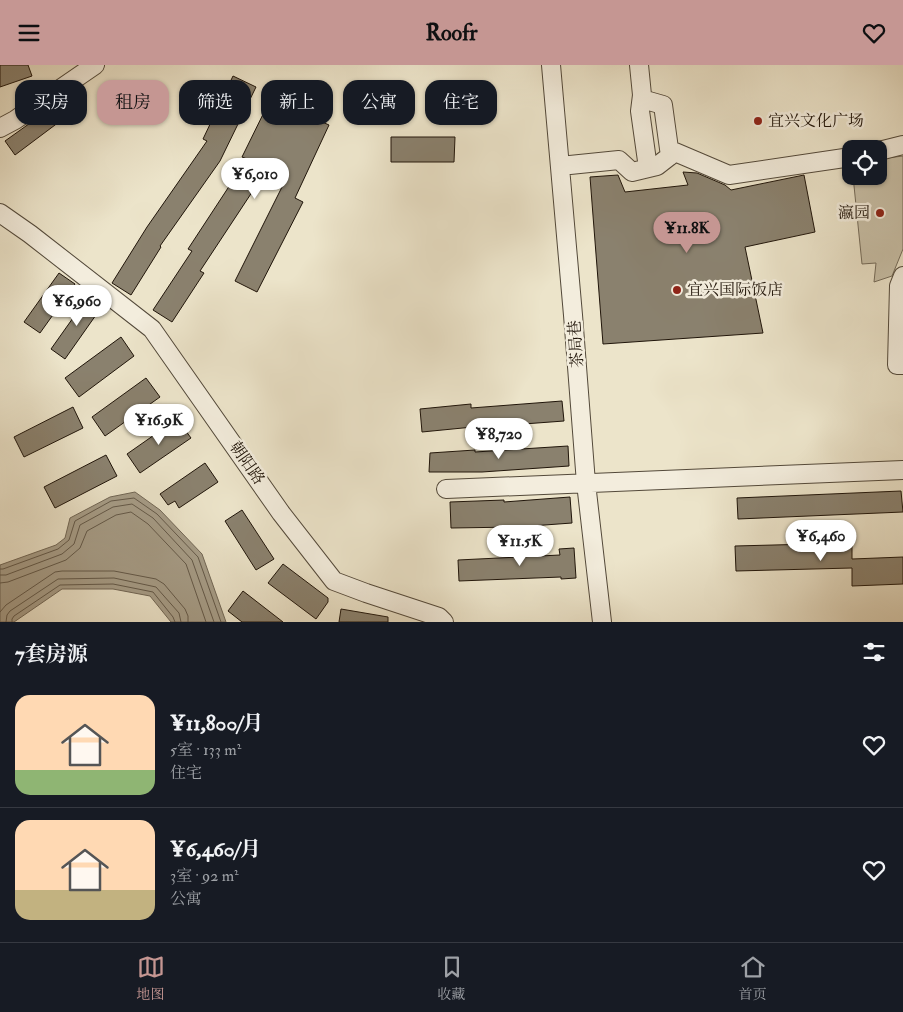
<!DOCTYPE html>
<html lang="zh">
<meta charset="utf-8">
<style>
:root{--surface:#171b24;--page:#242831;--text:#f1f3f6;--muted:#9ea1a6;--line:#363941;--accent:#c59692}
body{margin:0;font-family:"IM FELL Double Pica","Noto Serif SC",serif;background:var(--page);color:var(--text);height:100vh;display:flex;flex-direction:column;font-size:19px;white-space:nowrap}
*{box-sizing:border-box;margin:0}
p{font-size:16px;color:var(--muted)}
.icon{flex:none;width:28px;height:28px;fill:none;stroke:currentColor;stroke-width:2;stroke-linecap:round;stroke-linejoin:round}
.map{position:relative;height:557px;overflow:hidden}
.side{display:flex;flex-direction:column;background:var(--surface);flex:1}
.side>*{flex:none}
.top-card{position:absolute;left:15px;top:15px;width:500px;height:45px;display:flex;gap:10px}
.fabs{position:absolute;left:842px;top:75px;display:grid;gap:10px}
.fabs a{display:grid;place-items:center;width:45px;height:45px;border-radius:10px;background:var(--surface);box-shadow:0 1px 4px #0004;font-size:25px}
.price{position:absolute;translate:-50% -42px;padding:0 11px;border-radius:18px;background:#fff;color:#222;font-size:16px;line-height:32px;filter:drop-shadow(0 1px 2px #0008)}
.price::after{content:'';position:absolute;left:50%;top:30px;width:15px;height:11px;margin-left:-8px;background:inherit;clip-path:polygon(0 0,100% 0,50% 100%)}
.price.selected{background:var(--accent);color:#111}
ul{padding:0;list-style:none}
li{display:flex;align-items:center;gap:15px;height:125px;padding:0 15px}
li+li{border-top:1px solid var(--line)}
li span{display:grid;place-items:center;flex:none;width:140px;height:100px;border-radius:15px;color:#555}
li>.icon{margin-inline-start:auto}
span .icon{width:60px;height:60px;fill:#fffc;stroke-width:1}
li b{font-size:21px}
h2{display:flex;justify-content:space-between;align-items:center;height:60px;padding:0 15px;font-size:21px}
.pill{padding:0 18px;border-radius:15px;background:var(--surface);box-shadow:0 1px 4px #0004;font-size:18px;line-height:45px}
.pill.selected{background:var(--accent);color:#111}
header{display:flex;justify-content:space-between;align-items:center;height:65px;padding:0 15px;background:var(--accent);color:#111;font-size:22px;font-weight:700}
.dock{display:flex;justify-content:space-around;align-items:center;height:70px;border-top:1px solid var(--line);background:var(--surface);font-size:14px;color:var(--muted)}
.dock a{display:grid;justify-items:center;gap:2px}
.dock .selected{color:var(--accent)}
.map>svg:first-child{display:block}
.green{fill:#c9c1a9;stroke:#746b5a}
.water{fill:#a79e89;stroke:#716756}
.lines{fill:none;stroke-linecap:round;stroke-linejoin:round}
.shore{stroke:#645a4a;stroke-width:1}
.building{fill:#8a816e;stroke:#20150a}
.minor-casing{stroke:#53493a;stroke-width:20}
.minor{stroke:#f3eddd;stroke-width:18}
.poi-dot{fill:#8f2418;stroke:#f3eddd;stroke-width:2}
.labels{text-anchor:middle;dominant-baseline:central;stroke-width:5;stroke-linejoin:round;paint-order:stroke}
.poi-label{font-size:16px;fill:#20150a;stroke:#f3eddd;text-anchor:start}
.street-label{font-size:16px;fill:#20150a;stroke:#f3eddd}
</style>
<header><svg class="icon" aria-label="menu" viewBox="0 0 24 24"><path d="M4 6h16M4 12h16M4 18h16"/></svg>Roofr<svg class="icon" aria-label="heart" viewBox="0 0 24 24"><path d="M12 20l-8-8c-3-5 5-10 8-4 3-6 11-1 8 4z"/></svg></header>
<div class="map">
<svg width="903" height="557" viewBox="0 0 903 557">
<rect width="100%" height="100%" fill="#ece4ca"/>
<filter id="stains"><feTurbulence type="fractalNoise" baseFrequency=".004" numOctaves="4"/><feColorMatrix values="0 0 0 0 .2 0 0 0 0 .09 0 0 0 0 .02 0 0 0 .5 -.17"/></filter>
<radialGradient id="worn" r=".72"><stop offset=".6" stop-color="#630" stop-opacity="0"/><stop offset="1" stop-color="#630" stop-opacity=".3"/></radialGradient>
<path class="green" d="M903 91V184L892 211 874 217 876 198 862 199 853 111H879V94Z"/>
<path class="water" d="M135 427 160 445 202 489 226 557H171L150 531 113 524H62L14 557H0V500L56 480 65 473 70 453 110 432Z"/>
<g class="lines">
<path class="shore" d="M0 504H3L58 484 69 475 75 456 111 436 134 433 157 449 198 492 221 557
M0 510H6L62 489 74 479 80 460 113 442 132 439 153 453 192 495 214 557
M0 518 8 517 66 495 80 483 87 466 116 450 131 447 148 459 186 499 206 557
M0 547 6 540 55 507 62 506H114L156 514 164 519 185 544 188 551V557
M6 557 7 550 10 546 58 514 114 513 156 522 179 548 181 557
M12 557V554L14 551 60 520 113 519 153 527 173 552 175 557"/>
</g>
<path class="building" d="M0 0H28L32 11 0 22Z
M233 11 256 22 220 96 160 181 161 182 131 230 112 218 147 162 207 76 203 74Z
M273 29 295 40 293 44 329 60 295 133 303 137 257 227 235 216 284 118 264 109 200 206 204 208 172 257 153 245 192 186 188 184 247 94 242 92Z
M54 41 63 54 15 90 5 76Z
M391 72H455L454 97H391Z
M683 107 697 108 725 120 731 125 804 110 815 167 745 182 763 268 603 279 590 112 618 110 625 127 688 120Z
M59 208 75 219 40 268 24 257Z
M90 229 103 240 65 294 51 284Z
M121 272 134 291 79 332 65 313Z
M146 313 160 332 105 371 92 352Z
M562 336 564 356 483 362V361L422 367 420 344 471 339V343Z
M73 342 83 363 24 392 14 372Z
M177 354 191 373 140 408 127 389Z
M568 381 569 401 482 407H429L430 388 475 385V387Z
M106 390 117 411 55 443 44 422Z
M205 398 218 417 179 443 175 436 168 440 160 429Z
M901 426 903 447 738 454 737 433Z
M570 432 572 458 517 462 451 463 450 437 504 435V437Z
M242 445 274 494 256 505 225 456Z
M852 478V494L903 492V519L852 521V503L736 506 735 481Z
M574 483 576 513 561 514V512L459 516 458 495 560 490 559 484Z
M283 499 328 533V537L316 554 268 518Z
M243 526 283 557H242L228 546Z
M341 544 388 552V557H339Z"/>
<g class="lines">
<defs>
<path id="minor" d="M551 0 573 250 586 418 602 557
M639 0 642 30 640 46 648 103
M642 34 663 40 670 91
M0 63 15 55 95 0
M879 86 903 80
M560 101 619 95 632 107 657 101 675 87 729 110 851 92
M0 148 30 169 152 264 281 448 334 516 366 528 439 552 444 557
M903 211 899 221 897 300H903
M446 424 903 405"/>
</defs>
<use href="#minor" class="minor-casing"/>
<use href="#minor" class="minor"/>
</g>
<g class="poi-dot">
<circle cx="758" cy="56" r="5"/>
<circle cx="880" cy="148" r="5"/>
<circle cx="677" cy="225" r="5"/>
</g>
<g class="labels">
<g class="poi-label">
<text x="768" y="56">宜兴文化广场</text>
<text x="870" y="148" text-anchor="end">瀛园</text>
<text x="687" y="225">宜兴国际饭店</text>
</g>
<g class="street-label">
<text transform="translate(576 279) rotate(-94)">茶局巷</text>
<text transform="translate(247 398) rotate(55)">朝阳路</text>
</g>
</g>
<rect width="100%" height="100%" filter="url(#stains)"/>
<rect width="100%" height="100%" fill="url(#worn)"/>
</svg>
<div class="fabs">
<a><svg class="icon" aria-label="locate" viewBox="0 0 24 24"><circle cx="12" cy="12" r="6"/><path d="M12 2v4M12 18v4M2 12h4M18 12h4"/></svg></a>
</div>
<b class="price" style="left:255px;top:135px">¥6,010</b>
<b class="price selected" style="left:687px;top:189px">¥11.8K</b>
<b class="price" style="left:77px;top:262px">¥6,960</b>
<b class="price" style="left:159px;top:381px">¥16.9K</b>
<b class="price" style="left:499px;top:395px">¥8,720</b>
<b class="price" style="left:821px;top:497px">¥6,460</b>
<b class="price" style="left:520px;top:502px">¥11.5K</b>
<div class="top-card">
<a class="pill">买房</a>
<a class="pill selected">租房</a>
<a class="pill">筛选</a>
<a class="pill">新上</a>
<a class="pill">公寓</a>
<a class="pill">住宅</a>
</div>
</div>
<section class="side">
<h2>7套房源<svg class="icon" aria-label="filters" viewBox="0 0 24 24"><path d="M4 7h16M4 17h16"/><circle cx="9" cy="7" r="2"/><circle cx="15" cy="17" r="2"/></svg></h2>
<ul>
<li><span style="background:linear-gradient(#ffd9b3 75%,#8fb573 0)"><svg class="icon" aria-label="home" viewBox="0 0 24 24"><path d="M3 11l9-7 9 7M6 9v11h12V9"/></svg></span><div><b>¥11,800/月</b><p>5室 · 133 m²</p><p>住宅</p></div><svg class="icon" aria-label="heart" viewBox="0 0 24 24"><path d="M12 20l-8-8c-3-5 5-10 8-4 3-6 11-1 8 4z"/></svg></li>
<li><span style="background:linear-gradient(#ffd9b3 70%,#c2b280 0)"><svg class="icon" aria-label="home" viewBox="0 0 24 24"><path d="M3 11l9-7 9 7M6 9v11h12V9"/></svg></span><div><b>¥6,460/月</b><p>3室 · 92 m²</p><p>公寓</p></div><svg class="icon" aria-label="heart" viewBox="0 0 24 24"><path d="M12 20l-8-8c-3-5 5-10 8-4 3-6 11-1 8 4z"/></svg></li>
</ul>
</section>
<nav class="dock">
<a class="selected"><svg class="icon" aria-label="map" viewBox="0 0 24 24"><path d="M3 6l6-2 6 2 6-2v14l-6 2-6-2-6 2zM9 4v14M15 6v14"/></svg>地图</a>
<a><svg class="icon" aria-label="saved" viewBox="0 0 24 24"><path d="M7 4h10v16l-5-4-5 4z"/></svg>收藏</a>
<a><svg class="icon" aria-label="home" viewBox="0 0 24 24"><path d="M3 11l9-7 9 7M6 9v11h12V9"/></svg>首页</a>
</nav>
